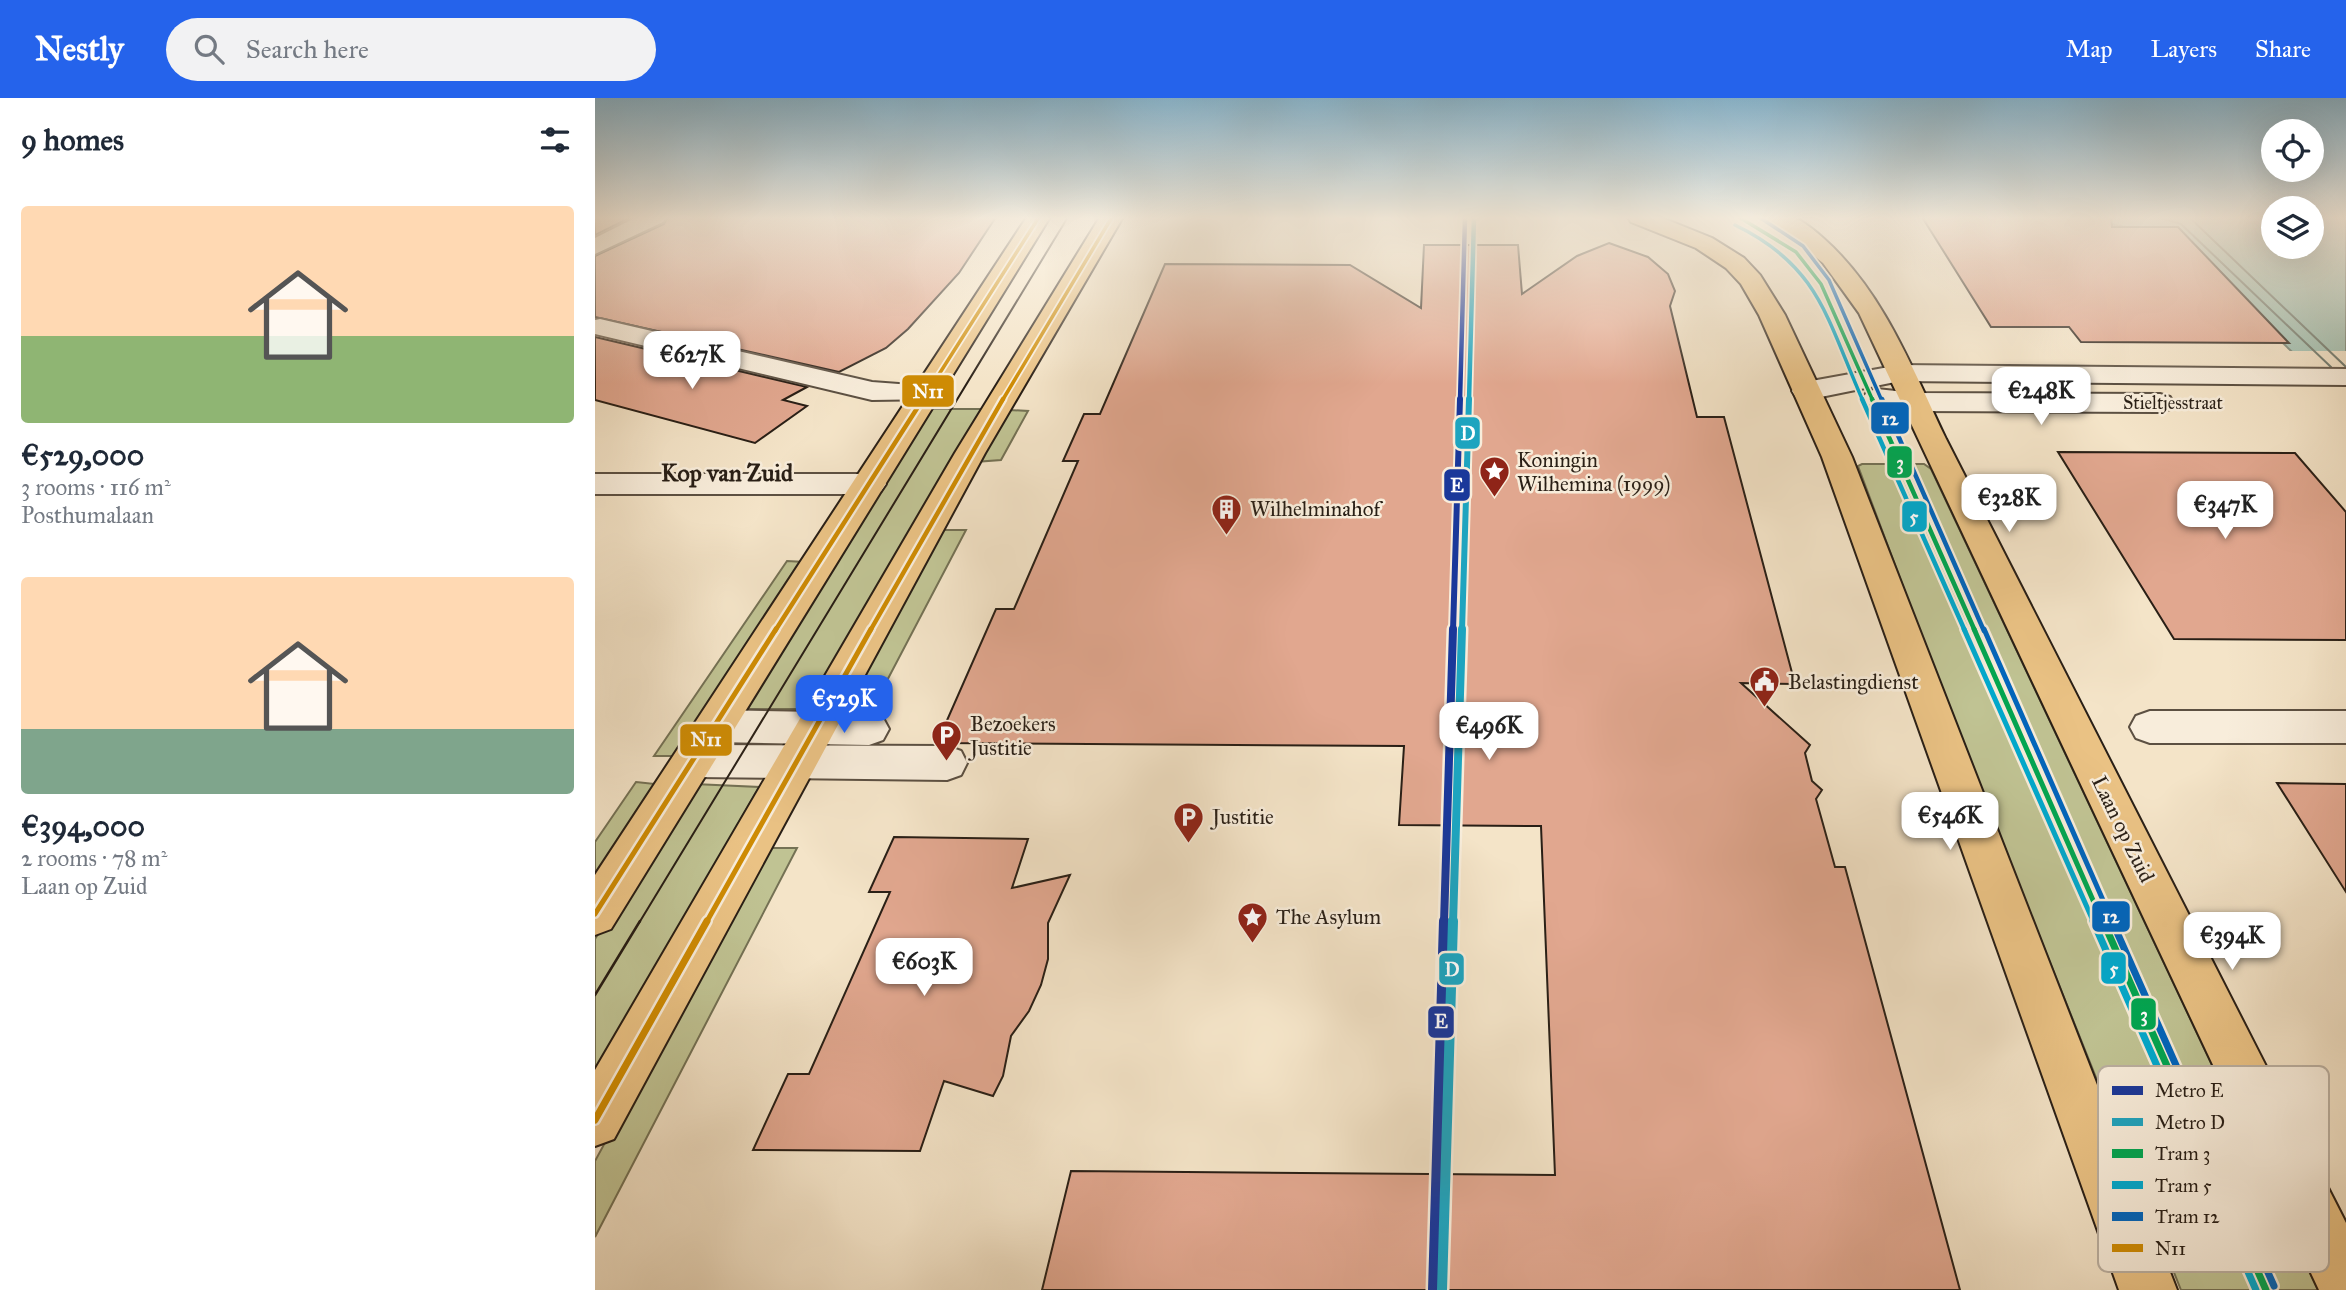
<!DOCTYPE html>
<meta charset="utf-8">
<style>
:root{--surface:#fff;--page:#f2f2f3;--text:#1f2937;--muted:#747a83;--accent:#2563eb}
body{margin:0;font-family:"IM FELL Great Primer",serif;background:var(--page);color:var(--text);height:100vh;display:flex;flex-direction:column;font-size:26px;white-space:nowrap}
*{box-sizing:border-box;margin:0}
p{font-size:23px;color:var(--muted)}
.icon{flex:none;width:38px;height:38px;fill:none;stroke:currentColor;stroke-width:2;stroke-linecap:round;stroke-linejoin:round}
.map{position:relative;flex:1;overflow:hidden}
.details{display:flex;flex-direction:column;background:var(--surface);width:595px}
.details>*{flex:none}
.fabs{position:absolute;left:1666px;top:21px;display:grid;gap:14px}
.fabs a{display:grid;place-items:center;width:63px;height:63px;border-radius:50%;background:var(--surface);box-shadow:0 7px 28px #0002;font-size:35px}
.price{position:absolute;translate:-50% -60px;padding:0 16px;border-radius:14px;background:#fff;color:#222;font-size:23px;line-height:46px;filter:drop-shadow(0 2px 4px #0008)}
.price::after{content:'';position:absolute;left:50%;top:42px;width:21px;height:16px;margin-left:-10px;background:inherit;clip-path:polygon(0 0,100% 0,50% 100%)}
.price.selected{background:var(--accent);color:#fff}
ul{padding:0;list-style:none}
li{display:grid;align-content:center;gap:14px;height:371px;padding:0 21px}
li span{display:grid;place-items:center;height:217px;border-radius:7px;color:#555}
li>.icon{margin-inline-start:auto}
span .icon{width:126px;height:126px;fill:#fffc;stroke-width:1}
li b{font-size:30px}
h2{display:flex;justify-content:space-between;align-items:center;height:84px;padding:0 21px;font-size:30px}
header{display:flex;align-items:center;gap:42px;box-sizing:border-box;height:98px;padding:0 35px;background:var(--accent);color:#fff}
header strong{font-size:33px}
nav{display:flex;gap:38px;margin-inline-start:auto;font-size:24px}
.search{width:490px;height:63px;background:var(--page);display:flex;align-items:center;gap:18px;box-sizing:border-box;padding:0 24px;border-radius:38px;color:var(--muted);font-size:26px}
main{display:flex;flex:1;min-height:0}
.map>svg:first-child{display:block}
.green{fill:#c0c393;stroke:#747154;stroke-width:2}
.water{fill:#9cbfb1;stroke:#6e7f73;stroke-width:2}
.pier{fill:#f4e4c8}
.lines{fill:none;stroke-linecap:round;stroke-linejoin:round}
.shore{stroke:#626f64;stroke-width:2}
.building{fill:#e1a78f;stroke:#291f16;stroke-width:2}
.minor-casing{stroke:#5c5042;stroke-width:4}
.major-casing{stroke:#291f16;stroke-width:4}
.minor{fill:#f8eddb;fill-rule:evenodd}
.major{fill:#eac284;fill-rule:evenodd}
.tram-far1{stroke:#291f16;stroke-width:2}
.tram{stroke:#291f16;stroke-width:2.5}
.bus-1-far3-casing{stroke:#f8eddb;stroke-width:7}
.bus-1-far2-casing{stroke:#f8eddb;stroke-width:9}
.bus-1-far1-casing{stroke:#f8eddb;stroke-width:10}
.bus-1-casing{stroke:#f8eddb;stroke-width:12}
.bus-1-far3{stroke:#ce8b04;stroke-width:3.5}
.bus-1-far2{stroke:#ce8b04;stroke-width:4.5}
.bus-1-far1{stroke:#ce8b04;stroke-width:5}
.bus-1{stroke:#ce8b04;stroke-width:7}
.tram-1-far3-casing{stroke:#f8eddb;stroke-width:7}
.tram-1-far2-casing{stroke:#f8eddb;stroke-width:9}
.tram-1-far1-casing{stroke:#f8eddb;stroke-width:10}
.tram-1-casing{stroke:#f8eddb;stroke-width:12}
.tram-2-far3-casing{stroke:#f8eddb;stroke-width:7}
.tram-2-far2-casing{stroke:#f8eddb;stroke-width:9}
.tram-2-far1-casing{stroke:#f8eddb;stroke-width:10}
.tram-2-casing{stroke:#f8eddb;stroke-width:12}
.tram-3-far3-casing{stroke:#f8eddb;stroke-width:7}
.tram-3-far2-casing{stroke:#f8eddb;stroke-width:9}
.tram-3-far1-casing{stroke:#f8eddb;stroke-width:10}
.tram-3-casing{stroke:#f8eddb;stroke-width:12}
.tram-1-far3{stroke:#00a651;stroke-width:3.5}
.tram-1-far2{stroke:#00a651;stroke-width:4.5}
.tram-1-far1{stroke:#00a651;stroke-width:5}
.tram-1{stroke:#00a651;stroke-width:7}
.tram-2-far3{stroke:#00a9ce;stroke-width:3.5}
.tram-2-far2{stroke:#00a9ce;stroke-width:4.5}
.tram-2-far1{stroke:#00a9ce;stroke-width:5}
.tram-2{stroke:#00a9ce;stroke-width:7}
.tram-3-far3{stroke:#0065bd;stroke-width:3.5}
.tram-3-far2{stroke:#0065bd;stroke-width:4.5}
.tram-3-far1{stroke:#0065bd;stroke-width:5}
.tram-3{stroke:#0065bd;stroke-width:7}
.metro-1-far3-casing{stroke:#f8eddb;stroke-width:8}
.metro-1-far2-casing{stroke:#f8eddb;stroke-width:10}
.metro-1-far1-casing{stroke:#f8eddb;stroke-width:13}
.metro-1-casing{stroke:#f8eddb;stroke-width:15}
.metro-2-far3-casing{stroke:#f8eddb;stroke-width:8}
.metro-2-far2-casing{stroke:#f8eddb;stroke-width:10}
.metro-2-far1-casing{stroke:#f8eddb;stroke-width:13}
.metro-2-casing{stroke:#f8eddb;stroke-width:15}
.metro-1-far3{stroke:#1a389a;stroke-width:4.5}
.metro-1-far2{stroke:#1a389a;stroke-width:6}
.metro-1-far1{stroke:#1a389a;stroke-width:8}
.metro-1{stroke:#1a389a;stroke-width:10}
.metro-2-far3{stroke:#1ea4bf;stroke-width:4.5}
.metro-2-far2{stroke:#1ea4bf;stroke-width:6}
.metro-2-far1{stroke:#1ea4bf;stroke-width:8}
.metro-2{stroke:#1ea4bf;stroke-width:10}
.labels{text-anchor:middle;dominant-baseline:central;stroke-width:5;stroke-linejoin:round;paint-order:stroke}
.far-street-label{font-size:18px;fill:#291f16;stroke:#f8eddb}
.poi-label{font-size:21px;fill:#291f16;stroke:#f8eddb;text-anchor:start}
.street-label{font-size:21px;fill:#291f16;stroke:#f8eddb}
.quarter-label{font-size:24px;font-weight:bold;fill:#291f16;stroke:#f8eddb}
.key{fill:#f8eddb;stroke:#baafa0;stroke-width:2}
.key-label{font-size:19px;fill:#291f16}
.line-badge{stroke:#f8eddb;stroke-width:2.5}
.badge-label{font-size:19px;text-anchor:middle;font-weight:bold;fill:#fff}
</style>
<header>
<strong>Nestly</strong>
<div class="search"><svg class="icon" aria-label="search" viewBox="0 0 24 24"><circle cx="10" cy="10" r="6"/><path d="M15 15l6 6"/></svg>Search here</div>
<nav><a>Map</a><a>Layers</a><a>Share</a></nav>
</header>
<main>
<section class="details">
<h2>9 homes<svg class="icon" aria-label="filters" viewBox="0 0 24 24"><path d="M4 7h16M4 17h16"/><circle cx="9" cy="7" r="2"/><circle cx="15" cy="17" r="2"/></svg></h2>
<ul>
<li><span style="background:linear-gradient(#ffd9b3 60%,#8fb573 0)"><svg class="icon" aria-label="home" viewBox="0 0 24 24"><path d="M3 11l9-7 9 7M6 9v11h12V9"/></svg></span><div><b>€529,000</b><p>3 rooms · 116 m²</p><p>Posthumalaan</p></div></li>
<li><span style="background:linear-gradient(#ffd9b3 70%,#7fa58c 0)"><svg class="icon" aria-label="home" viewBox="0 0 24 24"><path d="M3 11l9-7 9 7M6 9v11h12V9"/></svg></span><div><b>€394,000</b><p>2 rooms · 78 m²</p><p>Laan op Zuid</p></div></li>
</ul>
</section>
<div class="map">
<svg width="1751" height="1192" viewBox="0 0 1751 1192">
<rect width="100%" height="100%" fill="#f4e4c8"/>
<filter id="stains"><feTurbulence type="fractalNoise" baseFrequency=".00286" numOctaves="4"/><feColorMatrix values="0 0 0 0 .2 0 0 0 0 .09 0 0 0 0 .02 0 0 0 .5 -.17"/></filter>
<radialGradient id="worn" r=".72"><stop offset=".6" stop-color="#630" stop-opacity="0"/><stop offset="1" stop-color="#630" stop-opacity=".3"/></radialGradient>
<path class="green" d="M333 311H387L211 611H145Z
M414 312 433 313 406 362 379 364Z
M1267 366H1329L1336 371 1723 1192H1586L1358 622 1263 368Z
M344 432H371L286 594 256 595Z
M192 463 209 464 80 658H59Z
M41 684 60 686 0 779V744Z
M99 686 164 689 0 978V841Z
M170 750H202L0 1139V1063Z"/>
<path class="water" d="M1480 119H1678V149H1717V119H1751V305L1575 138Z"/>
<path class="pier" d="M1691 253H1751V308L1749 307Z"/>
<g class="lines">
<path class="shore" d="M1563 119 1586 126 1736 269
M1594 119 1751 269"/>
</g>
<path class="building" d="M0 119H36L0 137Z
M73 119H401L364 175 313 231 291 250 244 274 0 219V158L69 126Z
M1327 119H1516L1517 129H1583L1694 245 1486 244 1474 229H1396Z
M1014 145 1053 159 1073 176 1080 193 1075 208 1102 319H1129L1200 586 1146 585 1215 647 1210 655 1217 683 1227 692 1221 701 1240 769H1250L1365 1192H447L476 1073 960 1077 946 728 804 727 809 648 342 645 401 511H419L483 363H468L489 316H505L570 166 755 167 826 210 829 147H923L927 196 982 158Z
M0 239 212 289 188 302 212 308 160 345 0 302Z
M1463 354 1700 355 1751 414V542L1579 541Z
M1682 685 1751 686V794Z
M299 739 433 741 417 790 475 777 453 825V861L446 887 434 913 416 938 408 978 398 998 349 983 325 1053 158 1052 193 976H214L295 794H274Z"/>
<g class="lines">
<defs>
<path id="minor" d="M42 119H71L68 124 0 156V140Z
M5 221 277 284 344 289 348 295 344 301 277 302 0 236V222Z
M1305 267 1751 271V287L1305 283 1211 302 1201 299 1197 293 1201 287 1211 284Z
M1282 291 1319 295 1565 296 1575 299 1579 305 1575 311 1565 314 1319 313 1272 306 1268 300 1272 294Z
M0 376H275L286 379 291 386 286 393 275 396H0Z
M122 612 274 615 288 620 294 631 288 642 274 647 122 644 108 639 102 628 108 617Z
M1555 613H1751V645H1555L1541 640 1535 629 1541 618Z
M101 647 352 648 366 653 372 665 366 677 352 682 101 679 87 675 81 663 87 651Z"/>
<path id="major" d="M432 119H455L16 831 0 837V777Z
M505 119H528L390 355 19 1041 0 1048V972L360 355Z
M1033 119H1065L1117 140 1149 160 1165 177 1190 217 1257 359 1582 1192H1524L1227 359 1164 217 1146 186 1131 170 1101 150 1036 124Z
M1170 119C1178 119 1189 117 1197 119 1207 122 1220 133 1228 140 1288 193 1317 270 1351 341L1751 1125V1192H1724L1264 215 1228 165Z"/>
</defs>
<use href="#minor" class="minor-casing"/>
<use href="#major" class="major-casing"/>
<use href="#minor" class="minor"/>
<use href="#major" class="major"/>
<path class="tram-far1" d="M44 825 473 119"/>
<path class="tram" d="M0 897 45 823"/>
<defs>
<path id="bus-1-far3" d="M327 303 444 119
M407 303 517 119"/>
<path id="bus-1-far2" d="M180 533 328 301
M275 533 408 301"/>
<path id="bus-1-far1" d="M0 816 181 531
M111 825 276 531"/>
<path id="bus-1" d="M0 1022 112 823"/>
</defs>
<use href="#bus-1-far3" class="bus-1-far3-casing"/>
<use href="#bus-1-far2" class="bus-1-far2-casing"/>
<use href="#bus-1-far1" class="bus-1-far1-casing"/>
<use href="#bus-1" class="bus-1-casing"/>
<use href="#bus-1-far3" class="bus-1-far3"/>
<use href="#bus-1-far2" class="bus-1-far2"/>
<use href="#bus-1-far1" class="bus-1-far1"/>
<use href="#bus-1" class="bus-1"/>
<defs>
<path id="tram-1-far3" d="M1144 119 1201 154 1226 186 1278 303"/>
<path id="tram-1-far2" d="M1277 301 1380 533"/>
<path id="tram-1-far1" d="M1379 531 1508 825"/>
<path id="tram-1" d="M1508 823 1671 1192"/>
<path id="tram-2-far3" d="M1140 127C1225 168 1232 222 1268 303"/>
<path id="tram-2-far2" d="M1267 301 1370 533"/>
<path id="tram-2-far1" d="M1369 531 1499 825"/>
<path id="tram-2" d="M1498 823 1661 1192"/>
<path id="tram-3-far3" d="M1164 119 1208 148 1234 182 1287 303"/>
<path id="tram-3-far2" d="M1287 301 1389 533"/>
<path id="tram-3-far1" d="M1389 531 1518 825"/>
<path id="tram-3" d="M1517 823 1679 1188"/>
</defs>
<use href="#tram-1-far3" class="tram-1-far3-casing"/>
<use href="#tram-1-far2" class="tram-1-far2-casing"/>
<use href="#tram-1-far1" class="tram-1-far1-casing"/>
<use href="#tram-1" class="tram-1-casing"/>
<use href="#tram-2-far3" class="tram-2-far3-casing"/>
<use href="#tram-2-far2" class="tram-2-far2-casing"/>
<use href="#tram-2-far1" class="tram-2-far1-casing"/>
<use href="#tram-2" class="tram-2-casing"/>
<use href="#tram-3-far3" class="tram-3-far3-casing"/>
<use href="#tram-3-far2" class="tram-3-far2-casing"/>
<use href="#tram-3-far1" class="tram-3-far1-casing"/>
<use href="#tram-3" class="tram-3-casing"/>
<use href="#tram-1-far3" class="tram-1-far3"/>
<use href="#tram-1-far2" class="tram-1-far2"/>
<use href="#tram-1-far1" class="tram-1-far1"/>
<use href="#tram-1" class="tram-1"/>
<use href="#tram-2-far3" class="tram-2-far3"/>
<use href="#tram-2-far2" class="tram-2-far2"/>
<use href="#tram-2-far1" class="tram-2-far1"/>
<use href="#tram-2" class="tram-2"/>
<use href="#tram-3-far3" class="tram-3-far3"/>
<use href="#tram-3-far2" class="tram-3-far2"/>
<use href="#tram-3-far1" class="tram-3-far1"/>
<use href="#tram-3" class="tram-3"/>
<defs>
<path id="metro-1-far3" d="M865 303 870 119"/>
<path id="metro-1-far2" d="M858 533 865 301"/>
<path id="metro-1-far1" d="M849 825 858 531"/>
<path id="metro-1" d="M838 1192 849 823"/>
<path id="metro-2-far3" d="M874 303 879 119"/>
<path id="metro-2-far2" d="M867 533 874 301"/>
<path id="metro-2-far1" d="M858 825 867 531"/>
<path id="metro-2" d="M847 1192 858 823"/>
</defs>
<use href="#metro-1-far3" class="metro-1-far3-casing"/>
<use href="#metro-1-far2" class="metro-1-far2-casing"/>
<use href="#metro-1-far1" class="metro-1-far1-casing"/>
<use href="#metro-1" class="metro-1-casing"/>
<use href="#metro-2-far3" class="metro-2-far3-casing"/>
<use href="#metro-2-far2" class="metro-2-far2-casing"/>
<use href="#metro-2-far1" class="metro-2-far1-casing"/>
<use href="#metro-2" class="metro-2-casing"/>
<use href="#metro-1-far3" class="metro-1-far3"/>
<use href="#metro-1-far2" class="metro-1-far2"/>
<use href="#metro-1-far1" class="metro-1-far1"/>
<use href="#metro-1" class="metro-1"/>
<use href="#metro-2-far3" class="metro-2-far3"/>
<use href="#metro-2-far2" class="metro-2-far2"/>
<use href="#metro-2-far1" class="metro-2-far1"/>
<use href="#metro-2" class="metro-2"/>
</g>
<linearGradient id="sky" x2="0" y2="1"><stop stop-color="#89b8d2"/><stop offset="0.42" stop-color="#faf3e6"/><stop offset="1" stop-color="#faf3e6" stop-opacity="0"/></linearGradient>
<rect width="1751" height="286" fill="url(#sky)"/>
<defs>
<symbol id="sight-pin" viewBox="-11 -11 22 30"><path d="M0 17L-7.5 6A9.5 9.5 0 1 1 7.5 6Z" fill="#8f2418" stroke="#f8eddb"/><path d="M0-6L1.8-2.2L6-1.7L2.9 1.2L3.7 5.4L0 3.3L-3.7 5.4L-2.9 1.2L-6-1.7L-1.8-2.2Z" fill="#fff"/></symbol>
<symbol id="building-pin" viewBox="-11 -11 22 30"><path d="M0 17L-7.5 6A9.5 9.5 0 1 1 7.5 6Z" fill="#8f2418" stroke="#f8eddb"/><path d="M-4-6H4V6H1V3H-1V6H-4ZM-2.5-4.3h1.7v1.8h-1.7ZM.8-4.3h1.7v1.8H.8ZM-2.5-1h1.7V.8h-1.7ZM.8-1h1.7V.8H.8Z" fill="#fff"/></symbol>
<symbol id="civic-pin" viewBox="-11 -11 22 30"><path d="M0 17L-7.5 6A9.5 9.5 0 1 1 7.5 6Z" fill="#8f2418" stroke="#f8eddb"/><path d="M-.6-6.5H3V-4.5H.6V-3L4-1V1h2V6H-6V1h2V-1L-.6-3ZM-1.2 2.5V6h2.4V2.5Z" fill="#fff"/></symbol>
<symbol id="parking-pin" viewBox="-11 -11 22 30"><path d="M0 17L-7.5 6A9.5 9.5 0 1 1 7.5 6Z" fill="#8f2418" stroke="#f8eddb"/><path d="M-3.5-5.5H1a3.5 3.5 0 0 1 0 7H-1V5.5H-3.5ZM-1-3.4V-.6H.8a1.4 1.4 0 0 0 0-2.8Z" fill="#fff"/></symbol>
</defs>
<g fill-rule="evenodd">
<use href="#sight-pin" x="882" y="356" width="35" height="47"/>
<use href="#building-pin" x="614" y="394" width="35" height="47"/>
<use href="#civic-pin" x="1152" y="566" width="35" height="47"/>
<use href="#parking-pin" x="334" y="620" width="35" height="47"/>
<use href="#parking-pin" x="576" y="702" width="35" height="47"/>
<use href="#sight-pin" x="640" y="802" width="35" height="47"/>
</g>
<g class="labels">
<g class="far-street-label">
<text x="1578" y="305">Stieltjesstraat</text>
</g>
<g class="poi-label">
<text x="922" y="362">Koningin<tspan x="922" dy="24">Wilhemina (1999)</tspan></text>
<text x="655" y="411">Wilhelminahof</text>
<text x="1193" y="584">Belastingdienst</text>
<text x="375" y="626">Bezoekers<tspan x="375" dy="24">Justitie</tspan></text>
<text x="617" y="719">Justitie</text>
<text x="681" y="819">The Asylum</text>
</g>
<g class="street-label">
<text transform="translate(1528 731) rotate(64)">Laan op Zuid</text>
</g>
<g class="quarter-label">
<text x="132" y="375">Kop van Zuid</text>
</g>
</g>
<rect x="1503" y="968" width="231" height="206" rx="10" class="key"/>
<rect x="1517" y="988" width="31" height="9" fill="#1a389a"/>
<rect x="1517" y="1020" width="31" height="8" fill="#1ea4bf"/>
<rect x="1517" y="1051" width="31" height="9" fill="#00a651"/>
<rect x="1517" y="1083" width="31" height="8" fill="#00a9ce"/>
<rect x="1517" y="1114" width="31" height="9" fill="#0065bd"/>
<rect x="1517" y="1146" width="31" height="8" fill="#ce8b04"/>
<g class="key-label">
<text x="1560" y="999">Metro E</text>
<text x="1560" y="1031">Metro D</text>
<text x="1560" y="1062">Tram 3</text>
<text x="1560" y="1094">Tram 5</text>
<text x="1560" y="1125">Tram 12</text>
<text x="1560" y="1157">N11</text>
</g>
<g class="line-badge">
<rect x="306" y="276" width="54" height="34" rx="7" fill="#ce8b04"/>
<rect x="1275" y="303" width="40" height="34" rx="7" fill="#0065bd"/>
<rect x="859" y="318" width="27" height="34" rx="7" fill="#1ea4bf"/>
<rect x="1291" y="347" width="27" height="34" rx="7" fill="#00a651"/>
<rect x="848" y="370" width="28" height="34" rx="7" fill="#1a389a"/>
<rect x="1306" y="402" width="27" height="33" rx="7" fill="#00a9ce"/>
<rect x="84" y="625" width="54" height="34" rx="7" fill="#ce8b04"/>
<rect x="1496" y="802" width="40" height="33" rx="7" fill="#0065bd"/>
<rect x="1505" y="853" width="27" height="34" rx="7" fill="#00a9ce"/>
<rect x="843" y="854" width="27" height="34" rx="7" fill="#1ea4bf"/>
<rect x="1535" y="899" width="27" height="34" rx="7" fill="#00a651"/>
<rect x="832" y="907" width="28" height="34" rx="7" fill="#1a389a"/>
</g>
<g class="badge-label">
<text x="333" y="300">N11</text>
<text x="1295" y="327">12</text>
<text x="873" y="342">D</text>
<text x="1305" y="371">3</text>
<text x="862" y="394">E</text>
<text x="1319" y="425">5</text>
<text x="111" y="648">N11</text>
<text x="1516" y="825">12</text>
<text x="1519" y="877">5</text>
<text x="857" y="878">D</text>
<text x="1549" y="923">3</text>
<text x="846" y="930">E</text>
</g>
<rect width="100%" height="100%" filter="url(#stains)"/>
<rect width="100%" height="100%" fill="url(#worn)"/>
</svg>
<div class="fabs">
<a><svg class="icon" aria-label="locate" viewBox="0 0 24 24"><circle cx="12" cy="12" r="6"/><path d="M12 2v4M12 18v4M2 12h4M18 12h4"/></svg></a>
<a><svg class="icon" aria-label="layers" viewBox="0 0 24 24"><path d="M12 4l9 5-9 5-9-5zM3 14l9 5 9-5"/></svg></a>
</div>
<b class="price" style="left:97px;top:293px">€627K</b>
<b class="price" style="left:1446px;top:329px">€248K</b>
<b class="price" style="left:1414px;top:436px">€328K</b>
<b class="price" style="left:1630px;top:443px">€347K</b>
<b class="price selected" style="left:249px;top:637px">€529K</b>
<b class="price" style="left:894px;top:664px">€496K</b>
<b class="price" style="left:1355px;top:754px">€546K</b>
<b class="price" style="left:1637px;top:874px">€394K</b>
<b class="price" style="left:329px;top:900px">€603K</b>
</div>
</main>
